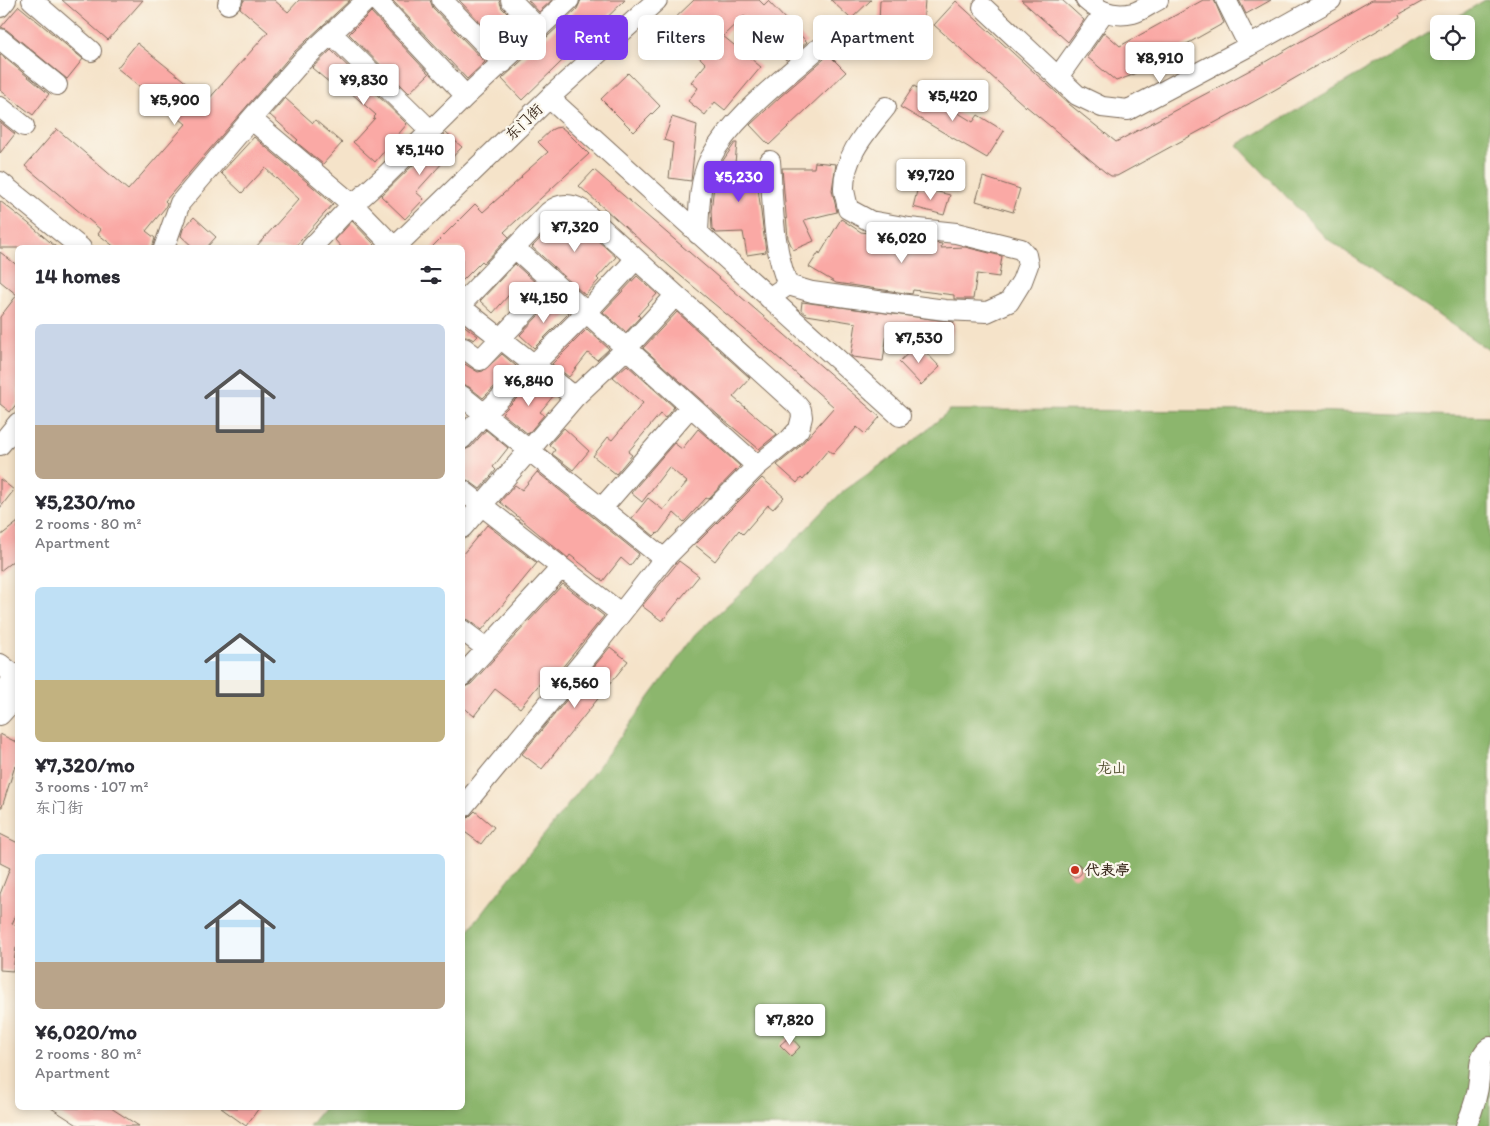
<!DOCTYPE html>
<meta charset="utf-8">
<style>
:root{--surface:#fff;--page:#f2f2f3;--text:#2b2b33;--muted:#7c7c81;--accent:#7c3aed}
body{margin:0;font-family:Itim,"LXGW WenKai TC",sans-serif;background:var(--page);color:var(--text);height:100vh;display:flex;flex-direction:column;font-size:19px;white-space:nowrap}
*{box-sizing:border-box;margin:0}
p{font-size:16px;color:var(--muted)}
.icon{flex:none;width:28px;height:28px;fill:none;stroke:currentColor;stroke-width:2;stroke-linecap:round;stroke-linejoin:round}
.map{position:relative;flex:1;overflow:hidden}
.sheet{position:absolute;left:15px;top:245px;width:450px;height:865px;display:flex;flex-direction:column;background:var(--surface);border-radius:8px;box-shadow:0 2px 8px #0003}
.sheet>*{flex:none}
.top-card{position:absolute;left:480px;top:15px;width:475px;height:45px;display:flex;gap:10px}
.buttons{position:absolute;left:1430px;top:15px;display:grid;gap:10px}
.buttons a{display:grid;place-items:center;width:45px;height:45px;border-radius:8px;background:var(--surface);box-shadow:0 2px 8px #0003;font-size:25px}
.price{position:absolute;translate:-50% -42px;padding:0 11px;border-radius:5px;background:#fff;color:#222;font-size:16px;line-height:32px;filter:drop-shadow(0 1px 2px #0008)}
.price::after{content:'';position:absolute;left:50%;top:30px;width:15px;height:11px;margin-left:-8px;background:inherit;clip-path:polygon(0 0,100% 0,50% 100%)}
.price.selected{background:var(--accent);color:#fff}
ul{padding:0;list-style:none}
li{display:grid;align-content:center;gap:10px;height:265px;padding:0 20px}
li span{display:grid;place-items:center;height:155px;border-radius:8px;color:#555}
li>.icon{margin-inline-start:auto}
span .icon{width:90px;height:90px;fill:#fffc;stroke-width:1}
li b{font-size:21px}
h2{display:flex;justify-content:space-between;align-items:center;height:60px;padding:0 20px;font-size:21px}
.tag{padding:0 18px;border-radius:8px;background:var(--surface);box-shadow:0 2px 8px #0003;font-size:18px;line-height:45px}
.tag.selected{background:var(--accent);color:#fff}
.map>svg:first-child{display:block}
.forest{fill:#8cb66d;stroke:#647046}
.building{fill:#faa9a5}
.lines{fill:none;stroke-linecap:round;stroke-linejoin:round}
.minor-casing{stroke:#7c6b5a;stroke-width:22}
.minor{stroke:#fff;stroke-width:20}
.poi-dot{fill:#c8321e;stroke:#fbf7ec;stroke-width:2}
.labels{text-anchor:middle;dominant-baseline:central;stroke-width:4.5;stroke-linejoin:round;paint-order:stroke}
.street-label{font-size:15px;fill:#3b2a1e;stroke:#fbf7ec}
.park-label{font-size:15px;fill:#585536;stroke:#fbf7ec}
.poi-label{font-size:15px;font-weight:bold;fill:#3b2a1e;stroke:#fbf7ec;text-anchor:start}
</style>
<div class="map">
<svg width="1490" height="1126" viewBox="0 0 1490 1126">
<rect width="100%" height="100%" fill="#fbf7ec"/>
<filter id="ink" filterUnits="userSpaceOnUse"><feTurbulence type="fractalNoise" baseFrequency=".02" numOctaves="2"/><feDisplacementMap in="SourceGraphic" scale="10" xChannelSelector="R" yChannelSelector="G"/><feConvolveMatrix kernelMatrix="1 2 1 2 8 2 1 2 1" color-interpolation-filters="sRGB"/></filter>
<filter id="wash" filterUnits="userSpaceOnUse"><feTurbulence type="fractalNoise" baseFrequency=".0096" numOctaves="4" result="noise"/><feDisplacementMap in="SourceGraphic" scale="20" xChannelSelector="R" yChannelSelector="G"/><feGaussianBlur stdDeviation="1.12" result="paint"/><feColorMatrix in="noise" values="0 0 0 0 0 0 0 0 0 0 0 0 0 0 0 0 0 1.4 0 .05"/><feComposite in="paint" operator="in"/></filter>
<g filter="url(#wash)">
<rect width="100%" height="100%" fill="#f5e3c9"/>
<path class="forest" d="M1485 0H1490V351L1326 238 1237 145 1439 27V51H1466V24H1445Z
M950 410 1309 411 1490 417V1126H309L324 1108H462L463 937 598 767 696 634 773 563 841 493 909 445Z"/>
<g id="blocks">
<path class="building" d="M62 0H143L108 40Z
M244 0H274L288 12 299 0H350L292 54 165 201 167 203 165 208 146 231 155 238 152 248H116L98 234 101 230 25 166 57 129 128 190 186 124 117 68 137 43 208 100 268 32 240 8Z
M392 0H430L433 8 485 62 467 79Z
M459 0H499L502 8 522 28 503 46Z
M528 0H552L539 12Z
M581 0H625L522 100 502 79 577 9Z
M694 0H759L764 5 768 1 807 42 786 60 744 16 723 36 761 67 725 110 715 102 705 115 688 101 698 88 691 82 706 64 668 25Z
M831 0H871L851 19Z
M880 0H925L923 25 879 22Z
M1021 0H1062L1084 20 1068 42Z
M1203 0H1214L1224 23 1130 76 1116 81 1087 57 1104 32 1120 46Z
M1239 0H1271L1246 14Z
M1372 0H1425L1400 14 1401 17 1264 96 1117 176H1111L1105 172 1026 106V107L934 25 956 1 1069 104 1116 142 1265 62Z
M19 6 83 59 67 79 7 30 1 27Z
M371 12 429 74 409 93 349 34Z
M331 50 407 124 375 162 353 142 375 118 374 117 376 115 341 84 337 89 312 68Z
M827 53 846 72 769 145 750 125 781 96 824 59Z
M0 54 49 94 33 115 0 90Z
M628 73 660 106 634 132 601 99Z
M914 86 973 122 978 115 1004 131 987 158 900 107Z
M285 98 313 123 315 120 342 143 323 164 296 142 298 140 270 115Z
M672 117 697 125 691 181 669 178 673 143 664 140Z
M0 122 15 134 0 153Z
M561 127 567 132 589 154 504 232 509 237 484 263 482 261 462 281V248H431L475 204 483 212 522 177 521 176 548 152 538 142 551 130 555 128Z
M446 133 462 147 447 163 444 161 416 192 424 199 405 219 381 196Z
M254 137 333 204 294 248H255L299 199 265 168 242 193 221 173Z
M735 143H737L735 163H758L759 176 757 172H756L766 252 747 255 743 232 716 233 712 229 711 211 714 186H719L722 162Z
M815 162 836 164 832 190 837 212 804 220 814 241 793 250 788 238 782 168H814Z
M594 170 880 417 865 434 857 427 833 454 828 450 803 480 801 478 797 483 777 465 799 447 834 407 774 354 670 267 579 186Z
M983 177 1020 189 1013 212 976 201Z
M918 187 950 195 944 215 913 207Z
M0 201 28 223 57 248H0Z
M194 217 216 237 206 248H194L181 236 183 229Z
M566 217 575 220 616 257 597 278 599 280 585 295 532 247 557 221Z
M841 219 861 232 942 244 941 248 965 247 1002 256 999 277 977 274 973 299H954V295L913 290 912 294 836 283 809 267 819 252 820 254Z
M352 221 375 245 372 248H342L335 240Z
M0 252 18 266V402L10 412 0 404V317L17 295 0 281Z
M515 264 536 283 524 296 515 288 493 313 480 301Z
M637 276 657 294 638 315 640 317 626 332 603 312Z
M554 299 569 313 534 348 520 335Z
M802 302 954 322 951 342 924 339 930 333 888 327 883 361 853 357 851 356 856 323 807 315 801 310Z
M677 312 750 378 733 397 777 434 759 449 718 415 643 348Z
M462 324 478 336 474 340 466 336 462 337Z
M587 329 609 349 597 360 588 353 569 377 552 364Z
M918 344 940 367 921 385 899 362Z
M502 354 516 366 483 398 469 387 462 384 463 363 478 372 483 371Z
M627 365 674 407 665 418 660 414 628 452 632 455 616 474 593 456 608 437 612 440 643 403 613 377Z
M535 380 554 395 540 412 544 415 528 434 502 413Z
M564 428 589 451 573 470 552 454 555 450 549 445Z
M698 429 740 466 708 499 706 498 684 522 674 513 658 534 657 533 654 536 632 518 648 498 663 510 687 482 669 467 642 502 631 493 674 443 682 449Z
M486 430 508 448 493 467 496 470 480 489 469 481 462 478V451L471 447Z
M537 472 639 554 630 566 621 558 603 581 570 555 568 558 500 502 515 485 522 490Z
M762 478 784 497 773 509 768 505 743 534 739 530 715 561 695 545Z
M0 479 14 490 0 508Z
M18 522V557L0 571V536Z
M487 525 537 563 482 630 469 620 462 618V555Z
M679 561 699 576 662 621 642 606Z
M563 584 604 616 552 680 546 676 520 708 495 689 474 716 462 706V688L471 684Z
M610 647 628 661 542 769 522 754Z
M0 734 18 743V767L15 766 2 807H0Z
M475 811 494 827 481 844 462 830V820L467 819Z
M0 834 18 843V910L12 924 18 926V948H16L13 971 0 970V894L10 868 0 863Z
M1068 870a7 7 0 1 1 14 0a7 7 0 1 1-14 0Z
M790 1036 800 1047 791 1056 780 1045Z
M51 1108H111L139 1126H79Z
M221 1108H259L246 1126Z"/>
</g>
</g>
<g filter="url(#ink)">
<use href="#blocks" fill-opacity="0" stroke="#7c6b5a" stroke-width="1"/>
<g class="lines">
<defs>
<path id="minor" d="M32 0 91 51
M376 0 466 96
M442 0 503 63
M511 0 539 29
M1086 0C1099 12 1116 17 1133 13 1141 11 1150 4 1158 0
M1226 0 1249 46
M228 4 232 0
M0 7 6 0
M983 7 1077 95 1102 107 1128 110 1249 46 1331 0
M331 33 431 131
M0 39 57 85
M1058 77 1104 12
M557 105 900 416
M0 107 24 126
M251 119 353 205 395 248
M770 161C773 202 772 246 788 285
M0 182 81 248
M698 234C699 211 699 180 710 159 732 117 781 81 816 50
M164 248 180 203 251 119 301 62 367 0
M311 248 346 211 385 176 466 96 569 0
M394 248 552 95 657 0
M515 248 757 466
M769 298 788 285 812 292 855 298 945 310 987 312 1009 302 1022 281 1028 265 1026 255 1021 249 956 233 909 228 870 221 848 209C847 203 845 196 844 190 843 156 867 131 886 107
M462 303 549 212C560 203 570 203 582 210L796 404 801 410 802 417 799 429 789 440 757 466 664 559 590 653 462 808
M462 308 575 397
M462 351 464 348 480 360 553 283
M462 396 664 559
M462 439 484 414 586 313 636 259
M0 445 18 423
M462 490 620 613
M602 508 690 407
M462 528 575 397 626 349 676 295
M462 630 486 648
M0 664 18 678
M462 676 561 568
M0 695 18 674
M0 715 18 695
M1466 1126C1472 1112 1478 1094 1479 1079 1481 1066 1477 1057 1490 1047"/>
</defs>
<use href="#minor" class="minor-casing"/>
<use href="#minor" class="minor"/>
</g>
</g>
<circle class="poi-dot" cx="1075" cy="870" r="5"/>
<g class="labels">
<g class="street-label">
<text transform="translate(524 122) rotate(-44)">东门街</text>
</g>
<g class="park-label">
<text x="1112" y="768">龙山</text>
</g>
<g class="poi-label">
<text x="1085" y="870">代表亭</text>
</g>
</g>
</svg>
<div class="buttons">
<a><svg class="icon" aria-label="locate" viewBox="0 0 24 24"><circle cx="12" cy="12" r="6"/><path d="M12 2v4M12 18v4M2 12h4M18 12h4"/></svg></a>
</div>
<b class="price" style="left:1160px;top:84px">¥8,910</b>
<b class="price" style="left:364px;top:106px">¥9,830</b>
<b class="price" style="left:953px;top:122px">¥5,420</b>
<b class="price" style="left:175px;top:126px">¥5,900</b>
<b class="price" style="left:420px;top:176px">¥5,140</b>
<b class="price" style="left:931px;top:201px">¥9,720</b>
<b class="price selected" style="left:739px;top:203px">¥5,230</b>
<b class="price" style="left:575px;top:253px">¥7,320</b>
<b class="price" style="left:902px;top:264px">¥6,020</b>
<b class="price" style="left:544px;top:324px">¥4,150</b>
<b class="price" style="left:919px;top:364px">¥7,530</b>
<b class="price" style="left:529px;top:407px">¥6,840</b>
<b class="price" style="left:575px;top:709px">¥6,560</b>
<b class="price" style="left:790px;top:1046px">¥7,820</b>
<div class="top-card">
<a class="tag">Buy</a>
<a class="tag selected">Rent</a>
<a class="tag">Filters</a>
<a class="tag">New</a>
<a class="tag">Apartment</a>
</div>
<section class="sheet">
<h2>14 homes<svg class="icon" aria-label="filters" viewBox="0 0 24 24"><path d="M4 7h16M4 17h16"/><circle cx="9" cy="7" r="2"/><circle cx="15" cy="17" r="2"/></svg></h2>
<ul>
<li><span style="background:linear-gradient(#c9d6e8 65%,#b9a48a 0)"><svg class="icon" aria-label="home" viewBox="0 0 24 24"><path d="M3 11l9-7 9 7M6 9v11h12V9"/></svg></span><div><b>¥5,230/mo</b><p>2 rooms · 80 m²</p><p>Apartment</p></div></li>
<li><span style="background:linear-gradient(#bfe0f5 60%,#c2b280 0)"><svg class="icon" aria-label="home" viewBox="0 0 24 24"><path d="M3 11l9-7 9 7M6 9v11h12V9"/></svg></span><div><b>¥7,320/mo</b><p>3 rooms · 107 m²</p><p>东门街</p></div></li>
<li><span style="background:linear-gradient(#bfe0f5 70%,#b9a48a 0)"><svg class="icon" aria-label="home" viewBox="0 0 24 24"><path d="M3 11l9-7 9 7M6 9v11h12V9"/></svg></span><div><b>¥6,020/mo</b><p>2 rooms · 80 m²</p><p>Apartment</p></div></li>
</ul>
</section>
</div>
